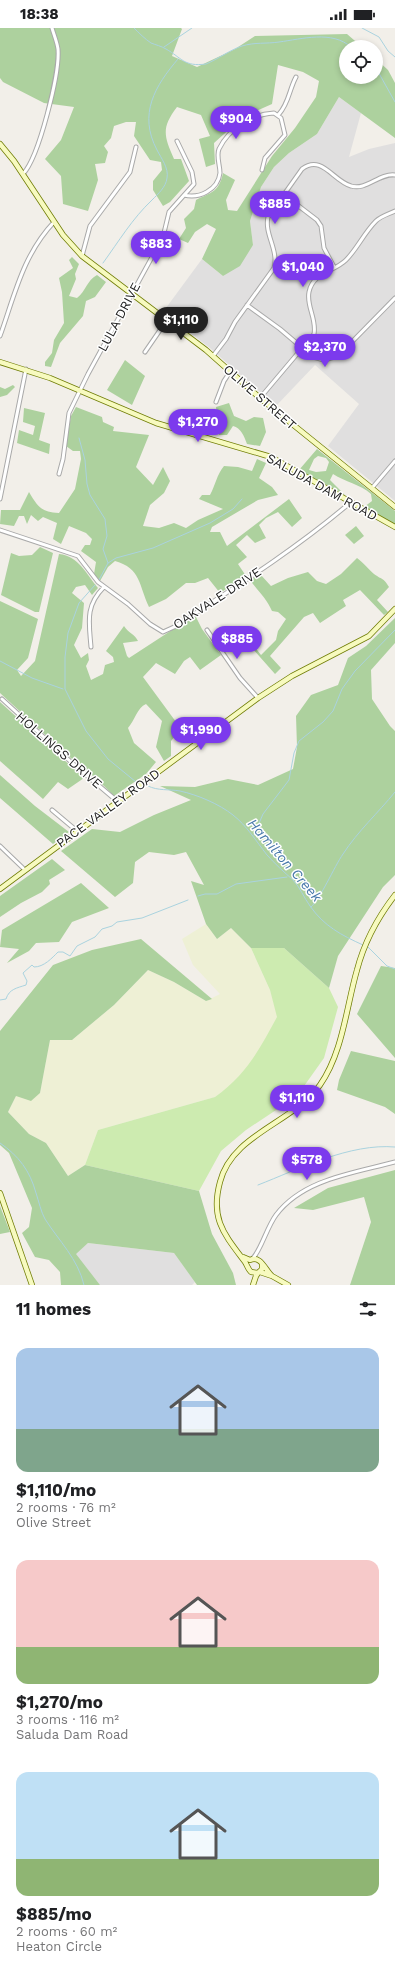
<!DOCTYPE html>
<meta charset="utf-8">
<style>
:root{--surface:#fff;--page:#f2f2f2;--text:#202124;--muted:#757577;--accent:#7c3aed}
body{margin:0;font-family:"Work Sans",sans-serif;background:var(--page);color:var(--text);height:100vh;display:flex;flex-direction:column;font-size:15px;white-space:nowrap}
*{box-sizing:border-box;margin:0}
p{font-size:13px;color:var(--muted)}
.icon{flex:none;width:22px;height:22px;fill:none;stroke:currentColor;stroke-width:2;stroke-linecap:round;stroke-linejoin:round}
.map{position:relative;height:1257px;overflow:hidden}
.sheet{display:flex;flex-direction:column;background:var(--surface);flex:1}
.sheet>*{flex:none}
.fabs{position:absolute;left:339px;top:12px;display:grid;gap:8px}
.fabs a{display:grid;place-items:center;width:44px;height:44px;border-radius:50%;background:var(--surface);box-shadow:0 2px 6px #0003;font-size:20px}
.price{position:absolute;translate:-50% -34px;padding:0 9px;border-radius:14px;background:var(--accent);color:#fff;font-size:13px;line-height:26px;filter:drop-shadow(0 1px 2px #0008)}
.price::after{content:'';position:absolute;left:50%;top:24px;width:12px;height:9px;margin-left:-6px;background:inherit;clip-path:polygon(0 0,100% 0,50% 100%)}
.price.selected{background:#222;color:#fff}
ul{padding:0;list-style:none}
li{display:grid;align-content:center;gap:8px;height:212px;padding:0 16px}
li span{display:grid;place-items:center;height:124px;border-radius:12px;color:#555}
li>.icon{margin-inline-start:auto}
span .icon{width:72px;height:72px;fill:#fffc;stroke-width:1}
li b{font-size:17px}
h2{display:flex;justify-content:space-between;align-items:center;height:48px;padding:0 16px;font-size:17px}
.status{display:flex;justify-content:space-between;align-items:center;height:28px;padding:0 20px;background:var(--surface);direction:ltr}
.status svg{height:11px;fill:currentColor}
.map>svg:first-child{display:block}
.residential{fill:#e0dfdf}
.farmland{fill:#eef0d5}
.grass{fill:#cdebb0}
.forest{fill:#add19e;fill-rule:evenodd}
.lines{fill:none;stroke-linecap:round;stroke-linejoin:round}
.stream{stroke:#aad3df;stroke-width:1}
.street-casing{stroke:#a9a9a9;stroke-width:5}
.secondary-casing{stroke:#707d05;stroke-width:6}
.street{stroke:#fff;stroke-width:3}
.secondary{stroke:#f7fabf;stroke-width:4.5}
.labels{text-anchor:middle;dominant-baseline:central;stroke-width:3;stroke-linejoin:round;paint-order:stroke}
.street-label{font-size:13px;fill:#222;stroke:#fff}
.water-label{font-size:14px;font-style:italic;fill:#4a7aab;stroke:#fff}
</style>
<div class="status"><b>18:38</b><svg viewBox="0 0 49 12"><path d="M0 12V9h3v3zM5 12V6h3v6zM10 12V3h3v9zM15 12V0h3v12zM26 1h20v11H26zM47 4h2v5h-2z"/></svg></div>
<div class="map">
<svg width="395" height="1257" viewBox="0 0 395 1257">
<rect width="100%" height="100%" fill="#f2efe9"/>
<path class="residential" d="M339 69 361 85 349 129 369 121 395 115V473L328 418 359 376 315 337 276 378 210 320 163 284 202 231 223 248 253 217 250 193 261 159 274 139 289 125 317 106Z
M88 1215 174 1225 195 1254 192 1257H100L75 1226Z"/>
<path class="farmland" d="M206 896 217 911 231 900 251 920 270 962 278 989 255 1031 228 1060 215 1069 98 1102 85 1137 68 1148 46 1115 29 1106 8 1084 16 1068 40 1065 50 1012H72L114 977 148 942 174 954 206 973 220 966 193 937 182 911Z"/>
<path class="grass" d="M251 920H284L329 960 338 979 324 1030 297 1068 246 1102 221 1123 199 1163 85 1137 98 1102 215 1069C247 1046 259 1022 277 989L270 962Z"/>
<path class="forest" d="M0 0H181L182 1 172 28 197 39 235 21 255 8 347 6 362 19H346V49H376V31L388 42 395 55V110L339 69 317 106 289 125 274 139 261 159 250 193 253 217 240 238 223 248 202 231 216 201 207 196 195 204 188 215 179 211 186 200 184 191 194 181 196 172C212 164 219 164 223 145L235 152 226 172 228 182 237 183 272 128 295 100 316 69 319 53 303 44 278 37 272 76 243 89 214 115 215 136 206 139 199 111 210 108 201 87 177 79C161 100 164 108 174 131H181L189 153 170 174 163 178 153 162V153L162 142 161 134 150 132 134 108 136 94H126L114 98 111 110 104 118 108 124 105 135 95 136 98 152 88 183 63 176 61 148 45 131 61 112 74 79 44 75 3 54 0 50Z
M72 229 79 236 75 246 76 251 69 268 77 270C86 263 87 252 97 247L106 254 95 269 86 273 83 288 60 315 51 339 45 338V334L52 325 54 312 64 295 62 264 59 250 73 240 69 232Z
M125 332 145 348 132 377 107 362Z
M13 357 15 359 7 367 0 369V359L5 361Z
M229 375 234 388 246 393 254 389 263 390 266 404 260 418 247 416C244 408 241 400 233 398L227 407H219L216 379Z
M76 379 102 389 103 394 114 399 113 403 149 407 136 439 153 457 163 439 170 453 164 465 150 477 143 498 159 500 174 495 186 500 198 492 223 481 199 471 202 467H210C215 458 217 446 224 438L238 439 252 443 257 431 266 435 259 450 272 459 278 467 258 472 212 499 210 504H220L227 518 289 471 302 490 292 499 278 484 266 490 259 497 266 510 255 515 247 507 236 517 247 529 238 536 246 548 220 565 208 550 195 555H186L166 571 149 579C139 558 141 540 115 533L108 539 100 553 94 546 96 534 81 523 85 517H90L92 511 86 505 69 498 61 516 53 511 57 495 43 489 38 493 31 487 27 496 24 488H19L14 498 0 496 1 482H20L29 464C38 479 41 484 59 485L75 461 81 431 80 423H73L66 418 71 388Z
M24 380 45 385 39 412 50 416 49 426 17 415 19 402 33 407 35 398 23 394Z
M317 421 395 483V496L364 479 372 473 371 466C360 456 345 454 333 446L330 452 345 467 299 442ZM318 428 326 430 329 434 326 443 316 444 309 442 314 431Z
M356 498 364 508 354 516 345 507Z
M40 519 53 525 39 584H35L1 567 11 525 19 528 32 527Z
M59 526C79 528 86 546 98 560L92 567 85 557 76 559 72 565 84 575 82 600 74 617 81 630 88 625 89 632 86 638 91 652 103 646 105 637 114 634 113 629 106 623 124 598C128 605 135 606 138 613L123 615 127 628 129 630 195 587 202 601 221 627 200 642 190 629 184 633 175 646 156 635 143 649 190 713 187 714 176 707 171 713V728L164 733 156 719 162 693 146 676C137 680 135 692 128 700L134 715 156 734 146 746 114 768 98 752 66 726 0 665V573L38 591 28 630 17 642 21 648 35 633Z
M357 530C364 535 368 541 374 546 382 552 383 549 389 559L377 572 388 584 384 587 360 562 343 572 346 578 320 595 313 585 304 589 270 628 281 640 275 646 252 620 246 624 237 611 240 608 247 616 251 614 261 627 276 612 278 603 286 591 278 584 272 583C267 571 258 563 250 552L260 546 271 558 288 550 308 544 317 553 326 556 341 546Z
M395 590V615L371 642 372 671 390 698 395 703V847L383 859 338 928 329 960 284 920H251L231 900 217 911 206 896 191 853 204 857 186 824 174 827 149 824 135 834 133 855 115 869 61 823 92 801 120 804 154 787 191 772 160 758 195 759 228 751 258 757 293 741 297 719 296 688 311 667 338 657 348 630 366 618Z
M0 674 84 750 68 761 58 754 43 771 0 733Z
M0 747 35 778 69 804 53 816 0 770Z
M52 831 65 842 49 852 50 856 42 864 21 875 0 889V868Z
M81 855 109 880 72 894 59 914 36 915 29 923 7 935 19 921 0 919 2 902Z
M141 911 212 971 206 973 174 954 148 942 114 977 72 1012H50L40 1065 31 1073 16 1068 8 1084 29 1106 46 1115 68 1148 85 1137 199 1163 212 1206 233 1245 236 1257H197L174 1225 88 1215 76 1226 100 1257H61L60 1244 49 1232 35 1229 22 1205 29 1199 32 1180 9 1125 0 1117V1003L53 937 92 922Z
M381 938 395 940V1030L357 986Z
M351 1023 395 1033V1086L385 1079 337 1062 339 1052Z
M395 1142V1257H350L371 1194 364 1169 313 1182 294 1180 328 1160Z
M0 1178 10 1204 0 1206Z"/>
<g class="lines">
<path class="stream" d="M134 0C139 5 145 11 151 15 156 17 161 18 166 21 182 30 184 39 206 36 218 31 230 22 242 18 255 14 266 16 279 14 302 11 332 2 351 19
M362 0 379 9 388 23 395 29
M164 19 192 0
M376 40 395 74
M103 235C119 213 132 191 152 172 158 166 166 159 167 150 169 140 161 130 157 122 138 86 155 58 178 31
M79 410 85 432 87 456 90 467 105 491 107 508 103 521 108 535
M99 552 108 535 116 530 153 520 210 495 233 481 242 471
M95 557 79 575 68 605 65 629V661L86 703 108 731 136 754
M0 633 32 650 63 661
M148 758C158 763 169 761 180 763 198 767 219 776 233 787 247 798 256 813 267 827 275 836 284 844 293 852 300 859 304 870 310 878 324 898 341 907 363 917
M254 807 263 786 289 752 294 725 299 713 323 694 333 683 342 661 355 643 395 602
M198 868 205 866H217L236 856 287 849
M311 879C321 870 334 839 343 826 358 803 378 785 395 764
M368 919 387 938 395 941
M0 972 6 971C9 961 17 960 26 957L27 953 23 945 32 937 34 939C44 939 52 930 58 924H63L70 928 77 918 95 909 102 901 112 898 117 894 142 890 188 872
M0 1115C19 1128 30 1143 36 1165 39 1174 41 1184 45 1191 59 1213 78 1231 84 1257
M258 1157C299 1141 350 1115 395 1119"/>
<defs>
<path id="street" d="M279 86C289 75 289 62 296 49
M23 146C39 129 60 45 58 21 57 14 54 7 52 0
M283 166 317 192 321 198 324 220 334 239
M184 167C199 171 218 162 220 145 220 137 216 128 219 121 229 100 253 86 274 85L281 90 285 107 265 130 262 142
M82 228 90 198 130 144 136 119
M247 277 280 301 313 329 324 332 338 328 342 324 395 270
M0 308C15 266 23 227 54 194
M145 324 167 292
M213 328 226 311 235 294 274 240C279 222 264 206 268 189L302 141C322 126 333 153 351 158 366 163 379 145 395 147
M260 370 314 306C317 291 306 278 309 264 313 244 334 244 346 232 357 221 364 205 376 193 381 188 389 186 395 183
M216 374 224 353 230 344
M59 446 63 431 69 385 88 346 163 209 169 184 194 156 192 144 177 113
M372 460 395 433
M0 471 26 341
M0 502 78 528 98 554 128 576 150 596 163 604 174 599C234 560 296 521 351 474
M207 602 240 650 258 670
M91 619C89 594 85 578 104 559
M2 671 71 734 117 773
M52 782 77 803
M0 818 25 842
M253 1230C261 1222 267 1199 276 1187 303 1151 354 1145 395 1134"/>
<path id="secondary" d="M0 116 14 133 63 207 82 228 206 322 260 370 395 479
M0 334 50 350 156 395 271 429 395 499
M0 861 258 670 292 648 369 608 395 581
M0 1165 32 1257
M243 1229 250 1232C261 1227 265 1242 272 1248
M262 1236V1241L258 1245 251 1244C248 1241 247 1237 245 1234 224 1206 210 1191 220 1154 232 1106 293 1095 320 1057 343 1024 346 980 357 942 364 915 378 889 395 867
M260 1244 272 1248 288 1257
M253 1257 256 1248 258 1245"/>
</defs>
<use href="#street" class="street-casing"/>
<use href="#secondary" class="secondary-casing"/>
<use href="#street" class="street"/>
<use href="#secondary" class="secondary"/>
</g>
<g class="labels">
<g class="street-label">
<text transform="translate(119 289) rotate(-62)">LULA DRIVE</text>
<text transform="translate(260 369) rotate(41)">OLIVE STREET</text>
<text transform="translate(322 459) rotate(29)">SALUDA DAM ROAD</text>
<text transform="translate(217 570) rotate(-33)">OAKVALE DRIVE</text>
<text transform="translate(59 722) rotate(41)">HOLLINGS DRIVE</text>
<text transform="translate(108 780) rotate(-36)">PACE VALLEY ROAD</text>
</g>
<g class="water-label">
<text transform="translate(285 832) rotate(49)">Hamilton Creek</text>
</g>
</g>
</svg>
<div class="fabs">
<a><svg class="icon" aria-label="locate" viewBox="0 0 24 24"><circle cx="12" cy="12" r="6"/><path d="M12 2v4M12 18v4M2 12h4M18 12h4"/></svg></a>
</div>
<b class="price" style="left:236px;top:112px">$904</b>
<b class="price" style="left:275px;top:197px">$885</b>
<b class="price" style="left:156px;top:237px">$883</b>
<b class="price" style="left:303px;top:260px">$1,040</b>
<b class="price selected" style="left:181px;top:313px">$1,110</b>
<b class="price" style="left:325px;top:340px">$2,370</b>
<b class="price" style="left:198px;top:415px">$1,270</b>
<b class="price" style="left:237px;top:632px">$885</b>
<b class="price" style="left:201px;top:723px">$1,990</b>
<b class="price" style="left:297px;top:1091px">$1,110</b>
<b class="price" style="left:307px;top:1153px">$578</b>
</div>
<section class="sheet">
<h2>11 homes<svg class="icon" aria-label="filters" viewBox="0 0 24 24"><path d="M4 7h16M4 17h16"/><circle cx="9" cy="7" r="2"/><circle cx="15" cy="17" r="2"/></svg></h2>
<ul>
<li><span style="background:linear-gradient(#a9c7e8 65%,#7fa58c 0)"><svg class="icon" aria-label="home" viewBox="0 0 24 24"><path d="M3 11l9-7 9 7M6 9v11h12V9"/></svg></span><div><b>$1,110/mo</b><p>2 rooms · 76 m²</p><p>Olive Street</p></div></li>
<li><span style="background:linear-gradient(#f6c9c9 70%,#8fb573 0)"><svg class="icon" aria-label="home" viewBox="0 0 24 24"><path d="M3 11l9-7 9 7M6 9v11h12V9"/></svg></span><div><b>$1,270/mo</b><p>3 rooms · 116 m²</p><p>Saluda Dam Road</p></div></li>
<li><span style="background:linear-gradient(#bfe0f5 70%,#8fb573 0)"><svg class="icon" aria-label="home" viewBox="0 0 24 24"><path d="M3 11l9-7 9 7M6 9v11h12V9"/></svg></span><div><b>$885/mo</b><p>2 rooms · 60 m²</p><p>Heaton Circle</p></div></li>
</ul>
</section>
